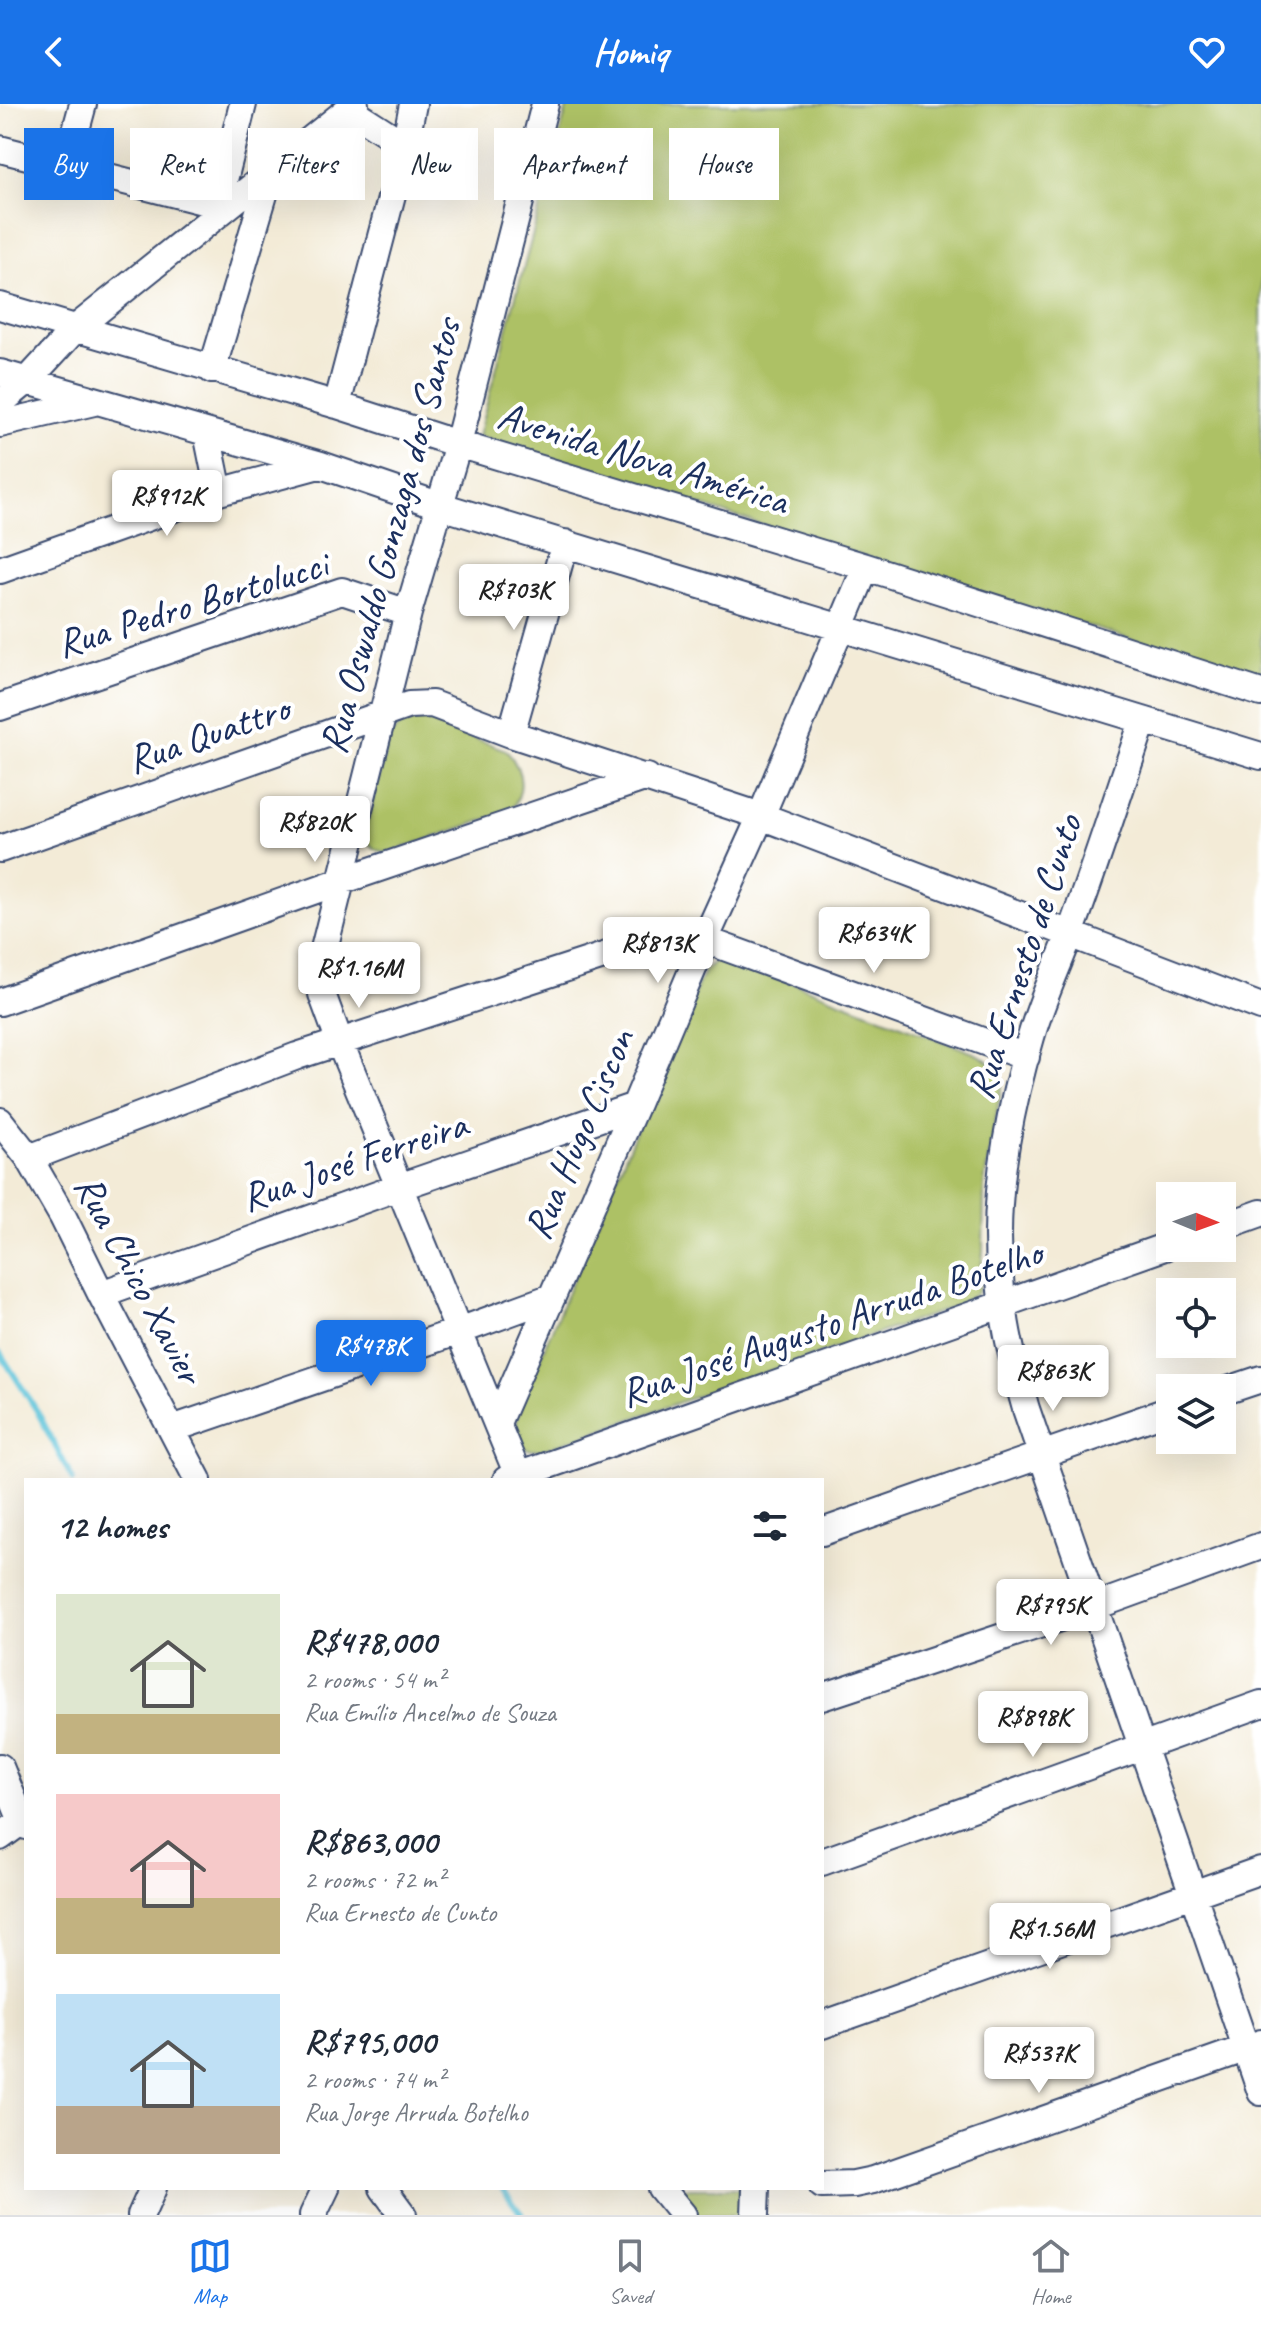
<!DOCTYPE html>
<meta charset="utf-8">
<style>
:root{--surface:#fff;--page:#f6f6f7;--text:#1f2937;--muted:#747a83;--line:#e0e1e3;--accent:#1a73e8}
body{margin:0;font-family:Caveat,sans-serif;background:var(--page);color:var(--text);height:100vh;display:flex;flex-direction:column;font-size:30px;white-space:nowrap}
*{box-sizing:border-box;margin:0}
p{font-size:26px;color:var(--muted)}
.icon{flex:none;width:44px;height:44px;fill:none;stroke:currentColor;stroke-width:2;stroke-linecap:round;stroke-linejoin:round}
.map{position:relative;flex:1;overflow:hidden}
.details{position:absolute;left:24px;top:1374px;width:800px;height:712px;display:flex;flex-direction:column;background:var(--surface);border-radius:0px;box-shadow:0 8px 32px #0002}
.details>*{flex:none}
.banner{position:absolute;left:24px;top:24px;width:800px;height:72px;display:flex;gap:16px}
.needle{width:52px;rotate:91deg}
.fabs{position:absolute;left:1156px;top:1078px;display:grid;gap:16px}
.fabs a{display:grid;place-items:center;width:80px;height:80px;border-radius:0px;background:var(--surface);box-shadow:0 8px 32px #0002;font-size:40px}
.price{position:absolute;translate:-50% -68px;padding:0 18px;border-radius:8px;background:#fff;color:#222;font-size:26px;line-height:52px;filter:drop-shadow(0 2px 4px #0008)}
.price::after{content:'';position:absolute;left:50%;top:48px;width:24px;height:18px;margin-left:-12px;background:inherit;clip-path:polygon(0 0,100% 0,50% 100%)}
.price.active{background:var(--accent);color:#fff}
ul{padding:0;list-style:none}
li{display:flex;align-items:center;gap:24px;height:200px;padding:0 32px}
li span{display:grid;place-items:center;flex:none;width:224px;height:160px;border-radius:0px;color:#555}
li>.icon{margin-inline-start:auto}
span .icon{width:96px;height:96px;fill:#fffc;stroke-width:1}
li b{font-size:34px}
h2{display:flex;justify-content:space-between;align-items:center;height:96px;padding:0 32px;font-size:34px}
.chip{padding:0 28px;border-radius:0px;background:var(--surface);box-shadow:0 8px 32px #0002;font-size:28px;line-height:72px}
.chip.active{background:var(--accent);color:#fff}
header{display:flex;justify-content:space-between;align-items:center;height:104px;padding:0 32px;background:var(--accent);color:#fff;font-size:36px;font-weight:700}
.tabs{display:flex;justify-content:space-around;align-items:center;height:112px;border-top:2px solid var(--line);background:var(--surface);font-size:22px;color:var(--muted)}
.tabs a{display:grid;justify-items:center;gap:4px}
.tabs .active{color:var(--accent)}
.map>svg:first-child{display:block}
.green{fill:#adc165;stroke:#647862;stroke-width:2}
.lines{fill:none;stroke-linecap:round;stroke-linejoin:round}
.stream{stroke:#5cc3d9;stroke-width:6}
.minor-casing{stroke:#3b4b70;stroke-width:30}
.minor{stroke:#fff;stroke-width:26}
.labels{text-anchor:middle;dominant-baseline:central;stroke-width:8;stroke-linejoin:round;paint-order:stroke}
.street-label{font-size:40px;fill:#1b2f5e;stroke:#fff}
</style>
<header><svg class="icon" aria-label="back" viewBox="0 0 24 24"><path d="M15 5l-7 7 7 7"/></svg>Homiq<svg class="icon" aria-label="heart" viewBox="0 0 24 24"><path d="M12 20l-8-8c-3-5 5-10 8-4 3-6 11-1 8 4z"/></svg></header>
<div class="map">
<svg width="1261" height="2111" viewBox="0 0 1261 2111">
<rect width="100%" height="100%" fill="#fff"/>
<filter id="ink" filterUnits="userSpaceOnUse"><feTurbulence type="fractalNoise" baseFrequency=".0125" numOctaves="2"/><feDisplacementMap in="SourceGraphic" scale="16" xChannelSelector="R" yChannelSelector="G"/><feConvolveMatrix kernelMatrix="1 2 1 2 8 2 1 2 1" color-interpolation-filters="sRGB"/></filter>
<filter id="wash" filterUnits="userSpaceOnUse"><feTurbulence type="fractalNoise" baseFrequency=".006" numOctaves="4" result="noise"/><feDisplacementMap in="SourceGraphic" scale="32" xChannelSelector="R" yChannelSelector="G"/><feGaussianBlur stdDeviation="1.8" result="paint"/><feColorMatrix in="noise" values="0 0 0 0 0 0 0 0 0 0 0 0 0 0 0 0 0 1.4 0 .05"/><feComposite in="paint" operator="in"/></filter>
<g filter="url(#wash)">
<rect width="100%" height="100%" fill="#f3ebd7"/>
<path class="green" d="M568 0H1261V576L478 332Z
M422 615 506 646C523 666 527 686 510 707L388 749C375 747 369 742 364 731L390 631 402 620Z
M723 855H732L976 950C989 957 996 961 1003 975L984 1079 983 1149 978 1188 957 1202 539 1347 518 1344C511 1326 520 1308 525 1289L704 867 714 858Z
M670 2084H743V2111H690Z"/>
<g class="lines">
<path class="stream" d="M0 1249 37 1307 73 1376
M502 2084 522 2111"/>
</g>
</g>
<g filter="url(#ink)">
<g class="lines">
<defs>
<path id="minor" d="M349 5 405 41
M0 45 218 101
M66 63 83 0
M215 112 243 0
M0 202 337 301 458 340 866 463 1261 589
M212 266 271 67
M0 269 321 361 441 402 1261 652
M0 299 27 277 75 225 355 0
M337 301 405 41 413 0
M0 320 94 298
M207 329 219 388
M0 466 219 388 319 361
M0 603 342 487 408 509
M1143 617C1119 688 1096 760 1070 830 1057 864 1041 898 1031 933 1013 994 998 1067 998 1131 998 1194 1009 1245 1026 1305L1261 1988
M511 630 565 439
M0 745 409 601 432 600 511 630 761 712 1261 903
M0 898 341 777 647 673
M0 1017 29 1054 63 1113 101 1190 198 1376
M29 1054 297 952 622 846 663 836H705L1026 953
M1222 1123 1261 1109
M101 1190 399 1083 635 1002
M1222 1288 1261 1275
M497 1319 635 1002 705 836 761 712 866 463
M172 1325 459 1227 552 1193
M506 1376 1170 1141
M520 1376 340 939 322 890V853L408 509 458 340 545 0
M822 1428 1170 1306
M822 1593 1093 1503 1261 1442
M0 1663 22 1717 26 1722
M0 1733 22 1717
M822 1758 1261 1600
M822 1921 1261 1766
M822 2081 854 2080 873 2076 1261 1939
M383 2084 403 2111
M661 2084 683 2111
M141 2111 153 2084
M313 2111 326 2084
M755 2111 756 2084"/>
</defs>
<use href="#minor" class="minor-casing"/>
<use href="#minor" class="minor"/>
</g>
</g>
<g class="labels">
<g class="street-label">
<text transform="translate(643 354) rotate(17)">Avenida Nova América</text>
<text transform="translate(390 432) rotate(-75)">Rua Oswaldo Gonzaga dos Santos</text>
<text transform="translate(192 500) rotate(-17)">Rua Pedro Bortolucci</text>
<text transform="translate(208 630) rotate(-19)">Rua Quattro</text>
<text transform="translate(1024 853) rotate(-72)">Rua Ernesto de Cunto</text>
<text transform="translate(579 1030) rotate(-67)">Rua Hugo Ciscon</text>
<text transform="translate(354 1057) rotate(-19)">Rua José Ferreira</text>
<text transform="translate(139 1175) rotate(62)">Rua Chico Xavier</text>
<text transform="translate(831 1219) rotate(-19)">Rua José Augusto Arruda Botelho</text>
</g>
</g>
</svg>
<div class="fabs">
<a><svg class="needle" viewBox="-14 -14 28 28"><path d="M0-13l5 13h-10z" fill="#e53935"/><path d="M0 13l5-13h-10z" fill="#747a83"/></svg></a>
<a><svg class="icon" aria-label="locate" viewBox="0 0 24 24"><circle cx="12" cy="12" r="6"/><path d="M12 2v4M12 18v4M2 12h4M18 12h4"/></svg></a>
<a><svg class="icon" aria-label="layers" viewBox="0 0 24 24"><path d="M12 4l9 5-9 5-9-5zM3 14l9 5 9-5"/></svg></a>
</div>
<b class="price" style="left:167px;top:434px">R$912K</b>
<b class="price" style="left:514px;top:528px">R$703K</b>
<b class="price" style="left:315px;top:760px">R$820K</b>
<b class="price" style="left:874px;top:871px">R$634K</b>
<b class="price" style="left:658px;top:881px">R$813K</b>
<b class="price" style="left:359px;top:906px">R$1.16M</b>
<b class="price active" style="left:371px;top:1284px">R$478K</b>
<b class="price" style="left:1053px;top:1309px">R$863K</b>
<b class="price" style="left:1051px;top:1543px">R$795K</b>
<b class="price" style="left:1033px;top:1655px">R$898K</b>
<b class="price" style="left:1050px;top:1867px">R$1.56M</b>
<b class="price" style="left:1039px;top:1991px">R$537K</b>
<div class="banner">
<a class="chip active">Buy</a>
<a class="chip">Rent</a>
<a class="chip">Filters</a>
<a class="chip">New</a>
<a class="chip">Apartment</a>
<a class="chip">House</a>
</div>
<section class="details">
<h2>12 homes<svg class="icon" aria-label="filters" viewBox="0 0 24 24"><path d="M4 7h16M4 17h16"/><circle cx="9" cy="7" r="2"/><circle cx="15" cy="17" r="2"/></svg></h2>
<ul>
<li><span style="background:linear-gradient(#dfe7d0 75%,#c2b280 0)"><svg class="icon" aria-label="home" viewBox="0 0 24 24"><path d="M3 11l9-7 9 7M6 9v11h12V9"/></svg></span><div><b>R$478,000</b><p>2 rooms · 54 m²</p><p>Rua Emílio Ancelmo de Souza</p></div></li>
<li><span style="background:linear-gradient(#f6c9c9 65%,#c2b280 0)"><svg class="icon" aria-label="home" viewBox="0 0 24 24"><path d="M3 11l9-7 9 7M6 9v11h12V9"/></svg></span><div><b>R$863,000</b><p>2 rooms · 72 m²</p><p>Rua Ernesto de Cunto</p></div></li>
<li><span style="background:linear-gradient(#bfe0f5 70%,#b9a48a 0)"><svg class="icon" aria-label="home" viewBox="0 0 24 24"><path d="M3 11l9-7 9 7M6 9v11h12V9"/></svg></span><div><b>R$795,000</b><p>2 rooms · 74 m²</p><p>Rua Jorge Arruda Botelho</p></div></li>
</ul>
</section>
</div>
<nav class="tabs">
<a class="active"><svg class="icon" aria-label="map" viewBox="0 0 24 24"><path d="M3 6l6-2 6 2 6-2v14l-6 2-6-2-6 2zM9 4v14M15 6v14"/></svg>Map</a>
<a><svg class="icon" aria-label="saved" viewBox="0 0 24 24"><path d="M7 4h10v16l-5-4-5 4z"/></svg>Saved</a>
<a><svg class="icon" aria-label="home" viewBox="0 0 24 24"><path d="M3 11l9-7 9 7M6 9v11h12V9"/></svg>Home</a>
</nav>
